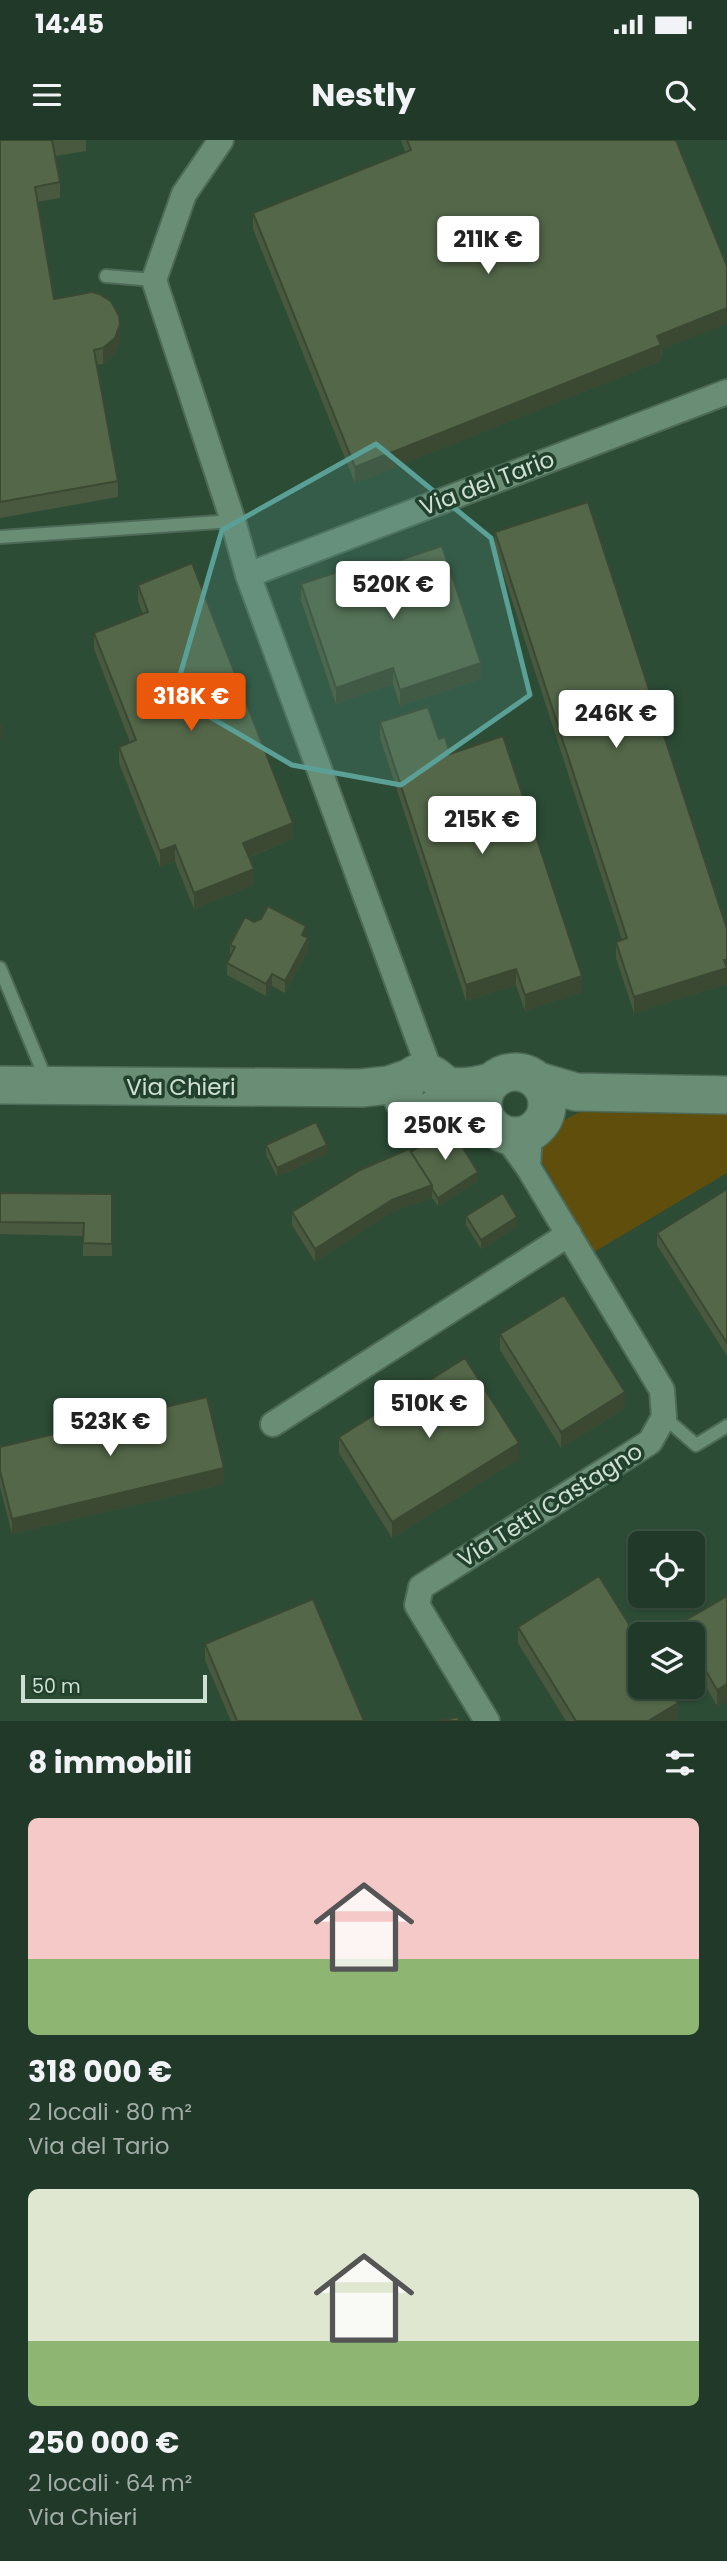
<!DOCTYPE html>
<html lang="it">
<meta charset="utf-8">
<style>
:root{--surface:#213928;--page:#2d4434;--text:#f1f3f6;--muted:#a2aca8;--line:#3e5345;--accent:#ea580c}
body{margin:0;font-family:Poppins,sans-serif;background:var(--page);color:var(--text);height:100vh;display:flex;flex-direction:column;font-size:26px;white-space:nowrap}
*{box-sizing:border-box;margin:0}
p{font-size:23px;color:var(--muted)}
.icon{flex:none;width:38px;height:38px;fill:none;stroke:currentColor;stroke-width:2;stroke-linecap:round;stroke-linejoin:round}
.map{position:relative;height:1581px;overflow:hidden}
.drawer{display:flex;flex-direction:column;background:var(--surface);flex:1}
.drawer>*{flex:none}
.controls{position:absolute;left:628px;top:1391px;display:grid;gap:14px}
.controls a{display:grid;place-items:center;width:77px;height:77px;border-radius:10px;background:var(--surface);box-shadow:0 2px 5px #0004,0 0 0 2px var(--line);font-size:35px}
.scale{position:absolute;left:21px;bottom:18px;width:186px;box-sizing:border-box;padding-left:7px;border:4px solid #cee0d3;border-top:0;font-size:19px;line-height:24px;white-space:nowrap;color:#cee0d3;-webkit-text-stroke:5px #21412c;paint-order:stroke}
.price{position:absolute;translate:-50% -60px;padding:0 16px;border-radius:7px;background:#fff;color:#222;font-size:23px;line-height:46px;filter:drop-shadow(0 2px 4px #0008)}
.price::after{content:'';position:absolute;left:50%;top:42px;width:21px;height:16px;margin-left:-10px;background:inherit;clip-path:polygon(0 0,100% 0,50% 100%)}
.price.active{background:var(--accent);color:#fff}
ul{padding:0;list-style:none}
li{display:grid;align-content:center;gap:14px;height:371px;padding:0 28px}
li span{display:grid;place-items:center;height:217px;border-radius:10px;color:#555}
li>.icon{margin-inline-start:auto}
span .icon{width:126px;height:126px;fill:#fffc;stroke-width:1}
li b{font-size:30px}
h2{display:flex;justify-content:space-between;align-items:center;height:84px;padding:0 28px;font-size:30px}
.status{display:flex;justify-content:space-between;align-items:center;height:49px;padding:0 35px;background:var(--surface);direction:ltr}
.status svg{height:19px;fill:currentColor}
header{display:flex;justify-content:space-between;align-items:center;height:91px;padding:0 28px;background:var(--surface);font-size:32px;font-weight:700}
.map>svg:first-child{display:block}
.grass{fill:#5f4e0c}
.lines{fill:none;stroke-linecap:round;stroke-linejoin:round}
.lane-casing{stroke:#4d6957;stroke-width:16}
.street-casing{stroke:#4d6957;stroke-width:28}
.secondary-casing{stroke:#4d6957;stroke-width:40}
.lane{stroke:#6a8d75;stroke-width:12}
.street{stroke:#6a8d75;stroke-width:24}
.secondary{stroke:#6a8d75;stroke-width:37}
.wall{fill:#48593f}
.shaded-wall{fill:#3b4933}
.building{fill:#546849;stroke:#3b4933;stroke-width:2}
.marked{fill:#5ba096;fill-opacity:0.2;stroke:#5ba096;stroke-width:5;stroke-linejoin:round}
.labels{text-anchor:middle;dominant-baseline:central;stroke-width:7;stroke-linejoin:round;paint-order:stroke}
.street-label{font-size:23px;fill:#cee0d3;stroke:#21412c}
</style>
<div class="status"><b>14:45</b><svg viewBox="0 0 49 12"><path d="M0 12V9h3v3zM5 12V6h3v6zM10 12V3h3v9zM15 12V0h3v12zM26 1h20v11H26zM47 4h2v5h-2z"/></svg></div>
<header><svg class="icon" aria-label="menu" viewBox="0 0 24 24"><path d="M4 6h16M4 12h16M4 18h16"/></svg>Nestly<svg class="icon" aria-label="search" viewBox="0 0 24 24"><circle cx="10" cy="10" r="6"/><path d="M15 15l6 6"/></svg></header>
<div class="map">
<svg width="727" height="1581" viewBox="0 0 727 1581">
<rect width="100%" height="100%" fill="#2c4c36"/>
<path class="grass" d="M580 972 727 974V1033L594 1112 541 1020 538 1002 552 986Z"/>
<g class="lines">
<defs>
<path id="lane" d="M106 136 154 140
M0 397 233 381
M0 828 47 942
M664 1277 696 1305 727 1286"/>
<path id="street" d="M221 0 184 54 154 140 233 381 248 435 431 934
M248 435 727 252
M528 1027 530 992
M273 1284 569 1094
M487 1581 417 1465 421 1447 650 1302 664 1277 662 1250 528 1027 505 995"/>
<path id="secondary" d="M483 964a32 32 0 1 1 64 0a32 32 0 1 1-64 0Z
M538 941 576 952 727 955
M0 945 361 948 389 945 409 938
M483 973 466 963 448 961 424 975 411 970 403 960C403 945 411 927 431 934 438 937 442 944 450 946 464 948 476 946 490 942"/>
</defs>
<use href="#lane" class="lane-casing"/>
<use href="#street" class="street-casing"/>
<use href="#secondary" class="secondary-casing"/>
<use href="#lane" class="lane"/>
<use href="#street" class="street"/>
<use href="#secondary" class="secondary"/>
</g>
<path class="wall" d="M0 0H86V11L55 16 60 42V58L37 62 54 159 120 200 115 214 103 224 97 225 118 341V357L0 378Z
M401 0H676L661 221 355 343 253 89V73L405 12Z
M495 392 727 789V844L634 873 616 818V802L622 800 495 408Z
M355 435 481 539 400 566 393 544 336 564 301 460V444Z
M138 445 293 699 249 717 254 745 194 769 175 721 160 727 119 623V607L130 602 94 509V493L143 474 138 461Z
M380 582 439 599 450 614 582 852 525 871 516 845 466 861 380 598Z
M254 782 306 797 308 810 285 853 272 846 266 856 227 835V823L230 817V805Z
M266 1005 327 1014 277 1037 266 1014Z
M411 1012 478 1041 438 1066 432 1058 392 1072 315 1122 292 1085V1072Z
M727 1049V1216L657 1105V1093Z
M0 1053 112 1054V1116H83V1096L0 1094Z
M466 1076 517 1086 481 1109 466 1085Z
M500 1194 625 1268 561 1308 500 1210Z
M339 1297 519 1319 392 1398 339 1313Z
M0 1307 224 1344 12 1394 0 1347Z
M727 1456V1560L717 1566 693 1524V1494H679V1484Z
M518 1487 678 1579 674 1581H566L518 1503Z
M205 1504 364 1581H231L205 1520Z"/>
<path class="shaded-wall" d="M727 168V184L661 210V221L355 343V327L657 196Z
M120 184V200L115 214 103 224V208Z
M481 523V539L400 566V550Z
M393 528V544L336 564V548Z
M2 582V598L0 599V583Z
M293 683V699L243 719V703Z
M175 705V721L160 727V711Z
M254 729V745L194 769V753Z
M306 786V799L302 795Z
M308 798V810L285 853V841Z
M727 820V844L634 873V857Z
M516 829V845L466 861V845Z
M272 834V846L266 856V844Z
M582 836V852L525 871V855Z
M327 1005V1014L277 1037V1028Z
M478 1032V1041L438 1066V1058Z
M432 1045V1058L392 1072 315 1122V1109L392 1060Z
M517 1077V1086L481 1109V1100Z
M625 1252V1268L561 1308V1292Z
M519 1303V1319L392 1398V1382Z
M224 1328V1344L12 1394V1379Z
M727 1544V1560L717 1566V1550Z
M678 1563V1579L674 1581H648Z"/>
<path class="building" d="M0 0H54H52L60 42 35 47 54 159 92 152 99 154 111 161 119 176 120 184 115 198 103 208 94 210 118 341 0 362Z
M407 0H676L727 126V168L657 196 661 205 355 327 253 73 411 10Z
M588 362 727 789V820H724L727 828 634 857 616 802 627 798 495 392Z
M442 406 481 523 400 550 393 528 336 548 301 444 352 427 355 435Z
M192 423 293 683 243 703 254 729 194 753 175 705 160 711 119 607 136 600 94 493 148 472 138 445Z
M428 567 439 599 445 597 450 614 503 596 582 836 525 855 516 829 466 845 380 582Z
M268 766 306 786 302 795 308 798 285 841 272 834 266 844 227 823 235 807 230 805 245 777 254 782 261 779Z
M316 982 327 1005 277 1028 266 1005Z
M450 987 478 1032 438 1058 432 1049V1045L411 1012Z
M409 1009 432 1045 392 1060 315 1109 292 1072 360 1030Z
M727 1049V1203L657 1093Z
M0 1053 112 1054V1104L83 1103 84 1083 0 1082Z
M503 1053 517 1077 481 1100 466 1076Z
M564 1155 625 1252 561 1292 500 1194Z
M465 1218 519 1303 392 1382 339 1297Z
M207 1257 224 1328 12 1379 0 1331V1307Z
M599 1436 640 1502V1547H668L678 1563 648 1581H576L518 1487Z
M727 1456V1544L717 1550 693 1508V1494H685L679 1484Z
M313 1459 364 1581H237L205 1504Z
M458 1577 459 1581H439Z"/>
<path class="marked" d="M376 304 491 398 530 555 401 645 292 625 174 556 222 390Z"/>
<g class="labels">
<g class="street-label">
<text transform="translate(487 343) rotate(-21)">Via del Tario</text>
<text x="181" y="947">Via Chieri</text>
<text transform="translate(550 1365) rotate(-32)">Via Tetti Castagno</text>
</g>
</g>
</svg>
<div class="controls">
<a><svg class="icon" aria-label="locate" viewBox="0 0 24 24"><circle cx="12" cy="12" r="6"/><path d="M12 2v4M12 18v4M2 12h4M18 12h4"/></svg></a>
<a><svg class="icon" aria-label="layers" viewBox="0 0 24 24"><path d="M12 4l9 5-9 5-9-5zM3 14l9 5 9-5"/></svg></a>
</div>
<div class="scale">50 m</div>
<b class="price" style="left:488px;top:136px">211K €</b>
<b class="price" style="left:393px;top:481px">520K €</b>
<b class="price active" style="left:191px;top:593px">318K €</b>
<b class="price" style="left:616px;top:610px">246K €</b>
<b class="price" style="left:482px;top:716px">215K €</b>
<b class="price" style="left:445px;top:1022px">250K €</b>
<b class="price" style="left:429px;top:1300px">510K €</b>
<b class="price" style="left:110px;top:1318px">523K €</b>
</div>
<section class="drawer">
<h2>8 immobili<svg class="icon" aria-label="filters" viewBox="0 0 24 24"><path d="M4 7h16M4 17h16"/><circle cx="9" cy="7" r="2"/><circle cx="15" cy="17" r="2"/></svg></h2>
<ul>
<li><span style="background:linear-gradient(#f6c9c9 65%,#8fb573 0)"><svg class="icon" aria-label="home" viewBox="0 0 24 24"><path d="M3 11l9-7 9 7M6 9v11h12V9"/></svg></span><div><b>318 000 €</b><p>2 locali · 80 m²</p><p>Via del Tario</p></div></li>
<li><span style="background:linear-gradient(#dfe7d0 70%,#8fb573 0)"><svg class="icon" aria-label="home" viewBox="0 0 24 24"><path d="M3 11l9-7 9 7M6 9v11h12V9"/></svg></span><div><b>250 000 €</b><p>2 locali · 64 m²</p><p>Via Chieri</p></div></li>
</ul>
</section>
